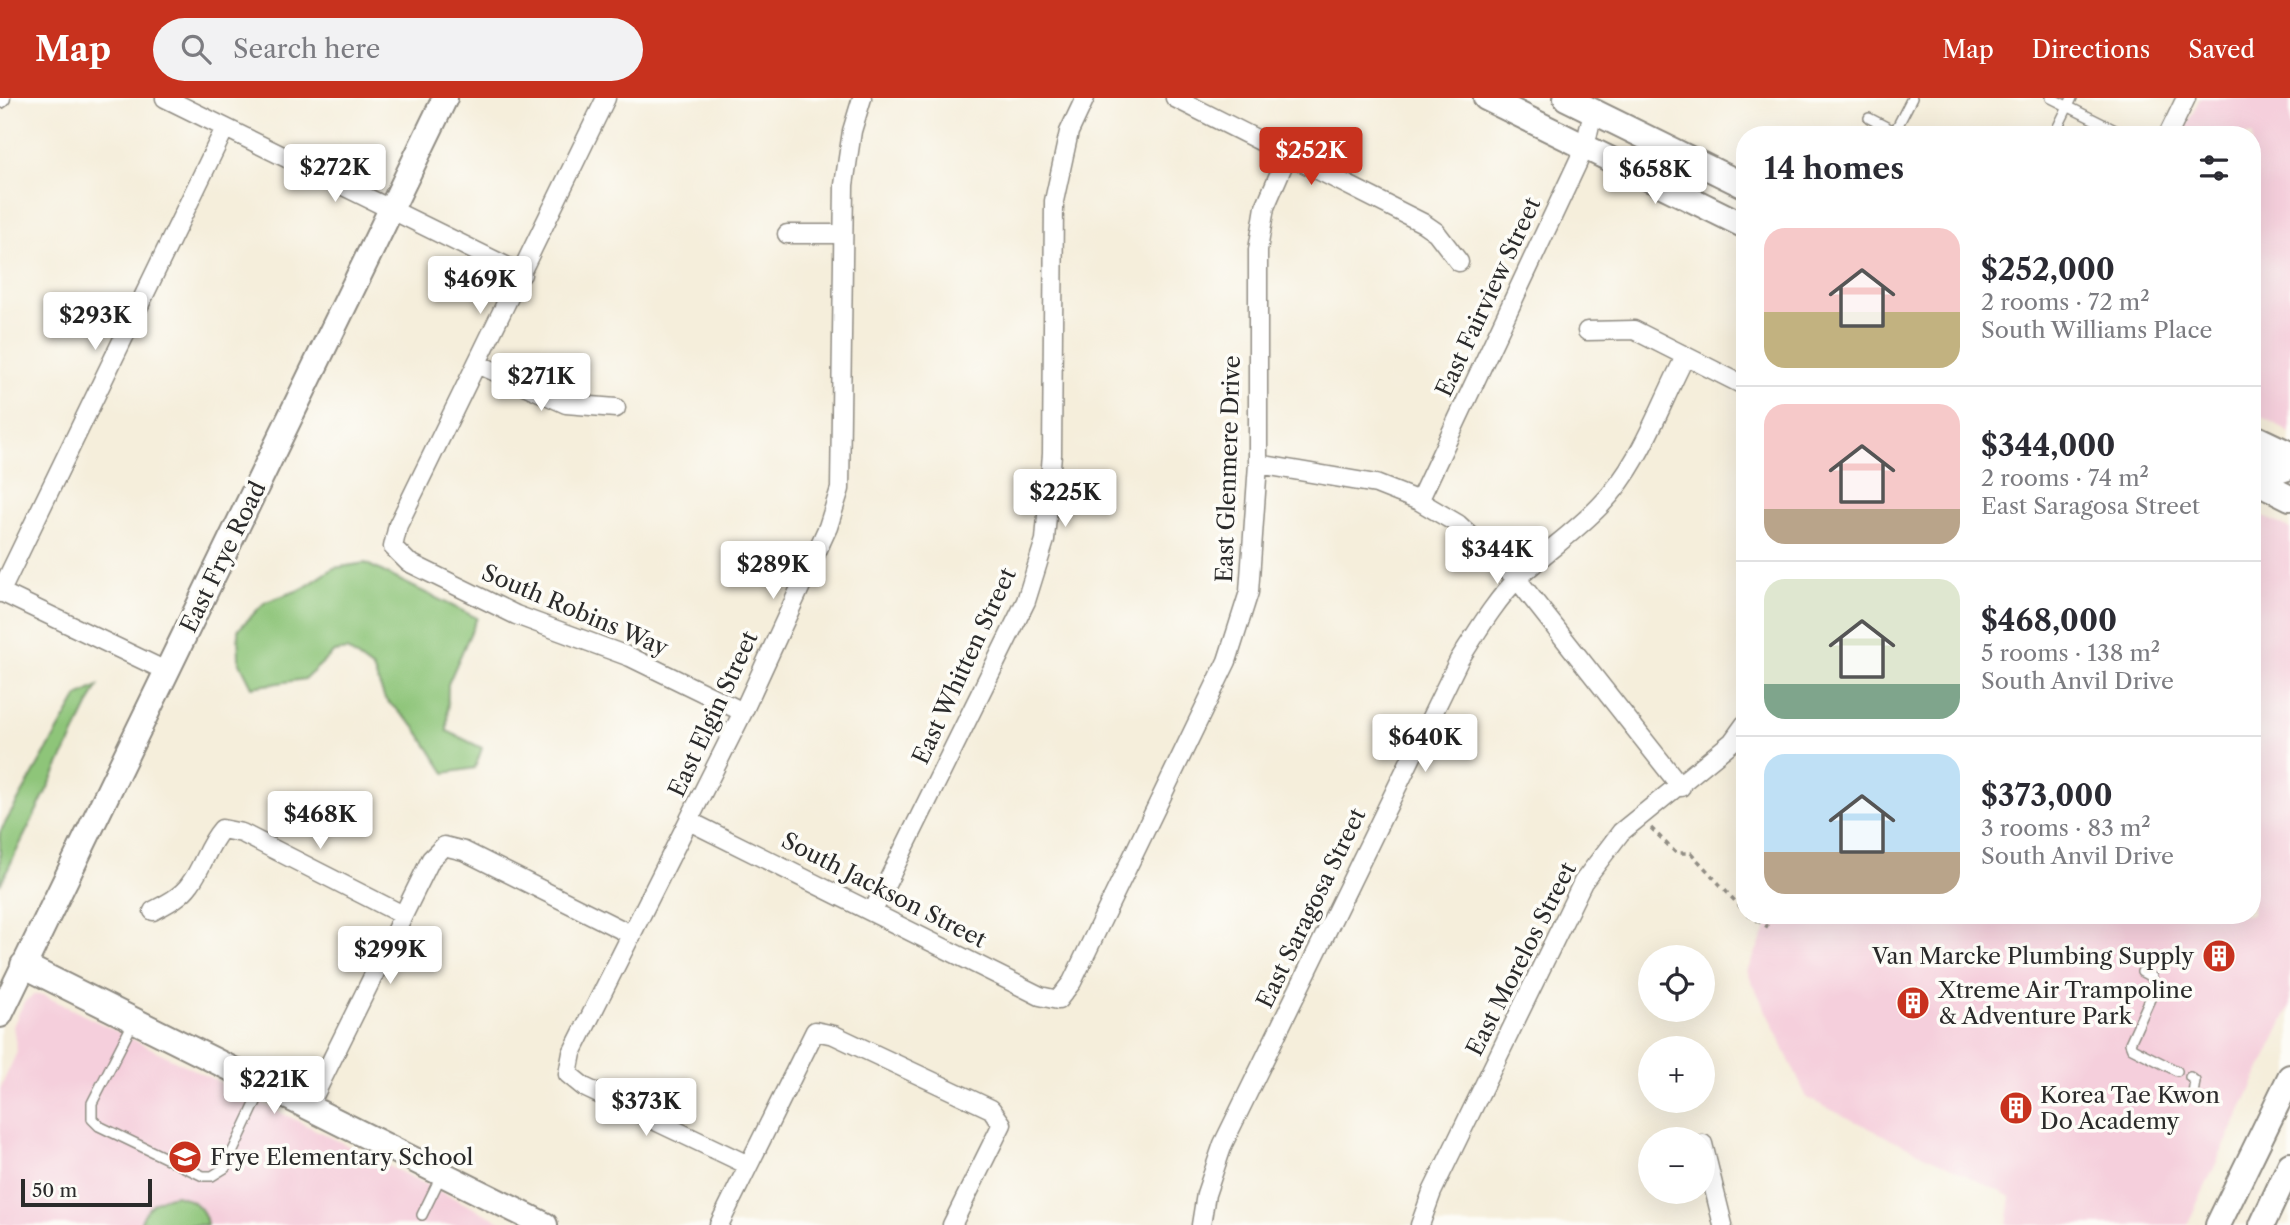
<!DOCTYPE html>
<meta charset="utf-8">
<style>
:root{--surface:#fff;--page:#f2f2f3;--text:#2b2b33;--muted:#7c7c81;--line:#e1e1e2;--accent:#c8321e}
body{margin:0;font-family:"Libre Caslon Text",serif;background:var(--page);color:var(--text);height:100vh;display:flex;flex-direction:column;font-size:26px;white-space:nowrap}
*{box-sizing:border-box;margin:0}
p{font-size:23px;color:var(--muted)}
.icon{flex:none;width:38px;height:38px;fill:none;stroke:currentColor;stroke-width:2;stroke-linecap:round;stroke-linejoin:round}
.map{position:relative;flex:1;overflow:hidden}
.drawer{position:absolute;left:1736px;top:28px;width:525px;height:798px;display:flex;flex-direction:column;background:var(--surface);border-radius:28px;box-shadow:0 7px 28px #0002}
.drawer>*{flex:none}
.tools{position:absolute;left:1638px;top:847px;display:grid;gap:14px}
.tools a{display:grid;place-items:center;width:77px;height:77px;border-radius:50%;background:var(--surface);box-shadow:0 7px 28px #0002;font-size:35px}
.scale{position:absolute;left:21px;bottom:18px;width:131px;box-sizing:border-box;padding-left:7px;border:4px solid #2b2b2b;border-top:0;font-size:19px;line-height:24px;white-space:nowrap;color:#2b2b2b;-webkit-text-stroke:5px #fdfcf7;paint-order:stroke}
.price{position:absolute;translate:-50% -60px;padding:0 16px;border-radius:7px;background:#fff;color:#222;font-size:23px;line-height:46px;filter:drop-shadow(0 2px 4px #0008)}
.price::after{content:'';position:absolute;left:50%;top:42px;width:21px;height:16px;margin-left:-10px;background:inherit;clip-path:polygon(0 0,100% 0,50% 100%)}
.price.current{background:var(--accent);color:#fff}
ul{padding:0;list-style:none}
li{display:flex;align-items:center;gap:21px;height:175px;padding:0 28px}
li+li{border-top:2px solid var(--line)}
li span{display:grid;place-items:center;flex:none;width:196px;height:140px;border-radius:21px;color:#555}
li>.icon{margin-inline-start:auto}
span .icon{width:84px;height:84px;fill:#fffc;stroke-width:1}
li b{font-size:30px}
h2{display:flex;justify-content:space-between;align-items:center;height:84px;padding:0 28px;font-size:30px}
header{display:flex;align-items:center;gap:42px;box-sizing:border-box;height:98px;padding:0 35px;background:var(--accent);color:#fff}
header strong{font-size:33px}
nav{display:flex;gap:38px;margin-inline-start:auto;font-size:24px}
.search{width:490px;height:63px;background:var(--page);display:flex;align-items:center;gap:18px;box-sizing:border-box;padding:0 24px;border-radius:38px;color:var(--muted);font-size:26px}
.map>svg:first-child{display:block}
.built{fill:#f5cfdc}
.green{fill:#8ec579;stroke:#5c7852;stroke-width:2}
.lines{fill:none;stroke-linecap:round;stroke-linejoin:round}
.lane-casing{stroke:#908c83;stroke-width:12}
.street-casing{stroke:#908c83;stroke-width:21}
.secondary-casing{stroke:#908c83;stroke-width:28}
.path{stroke:#908c83;stroke-width:3.5;stroke-dasharray:5 5;stroke-linecap:butt}
.lane{stroke:#fff;stroke-width:9}
.street{stroke:#fff;stroke-width:18}
.secondary{stroke:#fff;stroke-width:24}
.labels{text-anchor:middle;dominant-baseline:central;stroke-width:7;stroke-linejoin:round;paint-order:stroke}
.street-label{font-size:23px;fill:#2b2b2b;stroke:#fdfcf7}
.poi-label{font-size:23px;fill:#2b2b2b;stroke:#fdfcf7;text-anchor:start}
</style>
<header>
<strong>Map</strong>
<div class="search"><svg class="icon" aria-label="search" viewBox="0 0 24 24"><circle cx="10" cy="10" r="6"/><path d="M15 15l6 6"/></svg>Search here</div>
<nav><a>Map</a><a>Directions</a><a>Saved</a></nav>
</header>
<div class="map">
<svg width="2290" height="1127" viewBox="0 0 2290 1127">
<rect width="100%" height="100%" fill="#fdfcf7"/>
<filter id="ink" filterUnits="userSpaceOnUse"><feTurbulence type="fractalNoise" baseFrequency=".0143" numOctaves="2"/><feDisplacementMap in="SourceGraphic" scale="14" xChannelSelector="R" yChannelSelector="G"/><feConvolveMatrix kernelMatrix="1 2 1 2 8 2 1 2 1" color-interpolation-filters="sRGB"/></filter>
<filter id="wash" filterUnits="userSpaceOnUse"><feTurbulence type="fractalNoise" baseFrequency=".00686" numOctaves="4" result="noise"/><feDisplacementMap in="SourceGraphic" scale="28" xChannelSelector="R" yChannelSelector="G"/><feGaussianBlur stdDeviation="1.57" result="paint"/><feColorMatrix in="noise" values="0 0 0 0 0 0 0 0 0 0 0 0 0 0 0 0 0 1.4 0 .05"/><feComposite in="paint" operator="in"/></filter>
<g filter="url(#wash)">
<rect width="100%" height="100%" fill="#f5eedb"/>
<path class="built" d="M2200 0H2290V335L2252 312V37H2182Z
M2252 413 2290 431V909L2187 1127H2007L2011 1099 1807 1000 1747 873 1773 817H2252Z
M33 897H43L508 1127H0V991L17 954 13 928 24 904Z"/>
<path class="green" d="M365 465 477 520 448 586 447 633 482 650 475 670 445 675 415 629 385 601 373 571 347 552 334 554 305 581 252 589 239 563 238 532 265 504 302 491 334 470Z
M98 588 0 787V734L78 598Z
M176 1097C193 1102 205 1109 207 1127H140C145 1108 157 1100 176 1097Z"/>
</g>
<g filter="url(#ink)">
<g class="lines">
<defs>
<path id="lane" d="M2051 0 2125 37
M1869 20 1902 37
M1895 33 1912 0
M2054 37 2072 0
M2142 874 2152 879 2155 890 2130 945 2132 950 2177 973
M134 923 92 1005V1021L99 1028 203 1078H212L225 1070 263 989
M2190 979 2195 983 2193 996
M422 1117 441 1078"/>
<path id="street" d="M165 0 522 176
M606 0 398 427 393 449 408 464 516 517 630 559 743 614
M1175 0 1423 125 1436 134 1459 164
M0 1 1 0
M2168 37 2186 0
M787 136H843
M1587 233 1634 232 1745 288
M478 266 566 306 616 310
M1258 366 1376 386 1419 403 1458 426 1517 481 1681 689
M1419 403 1585 49 1593 13
M1 494 168 574
M0 495 225 30
M689 723 1040 898 1058 902 1072 884 1227 563 1249 494 1258 366V152L1265 109 1288 56
M153 813C166 806 181 799 190 786 203 769 207 748 222 731L242 735 403 817
M873 813 1026 503 1045 442 1052 356 1054 103 1069 34 1085 0
M308 1010 431 761 444 748 464 753 632 837
M1703 1046 1723 1127
M748 1067 584 989 568 976 572 955 743 614 828 429 840 391 844 87 852 33 862 0
M719 1127 815 933 834 937 991 1011 1002 1026 952 1127
M1201 1127 1206 1096 1223 1046 1459 562C1477 534 1495 503 1519 479 1545 454 1575 434 1600 408 1640 368 1659 309 1685 259
M1420 1127 1432 1094 1583 784 1621 734 1732 644 1745 626"/>
<path id="secondary" d="M1486 0 1745 128
M1566 0 1745 88
M2252 338 2290 356
M2252 360 2281 372 2290 369
M2252 381 2290 400
M23 867 545 1127
M0 917 445 0
M2218 1127 2290 979
M2262 1127 2290 1067"/>
</defs>
<use href="#lane" class="lane-casing"/>
<use href="#street" class="street-casing"/>
<use href="#secondary" class="secondary-casing"/>
<path class="path" d="M1651 730 1676 755H1691L1745 814
M1748 817 1768 829"/>
<use href="#lane" class="lane"/>
<use href="#street" class="street"/>
<use href="#secondary" class="secondary"/>
</g>
</g>
<defs>
<symbol id="building-disc" viewBox="-11 -11 22 22"><circle r="9.5" fill="#c8321e" stroke="#fdfcf7"/><path d="M-4-6H4V6H1V3H-1V6H-4ZM-2.5-4.3h1.7v1.8h-1.7ZM.8-4.3h1.7v1.8H.8ZM-2.5-1h1.7V.8h-1.7ZM.8-1h1.7V.8H.8Z" fill="#fff"/></symbol>
<symbol id="school-disc" viewBox="-11 -11 22 22"><circle r="9.5" fill="#c8321e" stroke="#fdfcf7"/><path d="M0-5L7-2L0 1L-7-2ZM-4 1L0 2.5L4 1V4Q0 6-4 4Z" fill="#fff"/></symbol>
</defs>
<g fill-rule="evenodd">
<use href="#building-disc" x="2200" y="839" width="38" height="38"/>
<use href="#building-disc" x="1894" y="886" width="38" height="38"/>
<use href="#building-disc" x="1997" y="991" width="38" height="38"/>
<use href="#school-disc" x="166" y="1040" width="38" height="38"/>
</g>
<g class="labels">
<g class="street-label">
<text transform="translate(1488 199) rotate(-65)">East Fairview Street</text>
<text transform="translate(1228 371) rotate(-88)">East Glenmere Drive</text>
<text transform="translate(223 459) rotate(-64)">East Frye Road</text>
<text transform="translate(575 512) rotate(23)">South Robins Way</text>
<text transform="translate(964 568) rotate(-65)">East Whitten Street</text>
<text transform="translate(713 616) rotate(-65)">East Elgin Street</text>
<text transform="translate(884 792) rotate(27)">South Jackson Street</text>
<text transform="translate(1311 810) rotate(-64)">East Saragosa Street</text>
<text transform="translate(1521 861) rotate(-63)">East Morelos Street</text>
</g>
<g class="poi-label">
<text x="2194" y="858" text-anchor="end">Van Marcke Plumbing Supply</text>
<text x="1938" y="892">Xtreme Air Trampoline<tspan x="1938" dy="26">&amp; Adventure Park</tspan></text>
<text x="2040" y="997">Korea Tae Kwon<tspan x="2040" dy="26">Do Academy</tspan></text>
<text x="210" y="1059">Frye Elementary School</text>
</g>
</g>
</svg>
<div class="tools">
<a><svg class="icon" aria-label="locate" viewBox="0 0 24 24"><circle cx="12" cy="12" r="6"/><path d="M12 2v4M12 18v4M2 12h4M18 12h4"/></svg></a>
<a>+</a>
<a>−</a>
</div>
<div class="scale">50 m</div>
<b class="price current" style="left:1311px;top:89px">$252K</b>
<b class="price" style="left:335px;top:106px">$272K</b>
<b class="price" style="left:1655px;top:108px">$658K</b>
<b class="price" style="left:480px;top:218px">$469K</b>
<b class="price" style="left:95px;top:254px">$293K</b>
<b class="price" style="left:541px;top:315px">$271K</b>
<b class="price" style="left:1065px;top:431px">$225K</b>
<b class="price" style="left:1497px;top:488px">$344K</b>
<b class="price" style="left:773px;top:503px">$289K</b>
<b class="price" style="left:1425px;top:676px">$640K</b>
<b class="price" style="left:320px;top:753px">$468K</b>
<b class="price" style="left:390px;top:888px">$299K</b>
<b class="price" style="left:274px;top:1018px">$221K</b>
<b class="price" style="left:646px;top:1040px">$373K</b>
<section class="drawer">
<h2>14 homes<svg class="icon" aria-label="filters" viewBox="0 0 24 24"><path d="M4 7h16M4 17h16"/><circle cx="9" cy="7" r="2"/><circle cx="15" cy="17" r="2"/></svg></h2>
<ul>
<li><span style="background:linear-gradient(#f6c9c9 60%,#c2b280 0)"><svg class="icon" aria-label="home" viewBox="0 0 24 24"><path d="M3 11l9-7 9 7M6 9v11h12V9"/></svg></span><div><b>$252,000</b><p>2 rooms · 72 m²</p><p>South Williams Place</p></div></li>
<li><span style="background:linear-gradient(#f6c9c9 75%,#b9a48a 0)"><svg class="icon" aria-label="home" viewBox="0 0 24 24"><path d="M3 11l9-7 9 7M6 9v11h12V9"/></svg></span><div><b>$344,000</b><p>2 rooms · 74 m²</p><p>East Saragosa Street</p></div></li>
<li><span style="background:linear-gradient(#dfe7d0 75%,#7fa58c 0)"><svg class="icon" aria-label="home" viewBox="0 0 24 24"><path d="M3 11l9-7 9 7M6 9v11h12V9"/></svg></span><div><b>$468,000</b><p>5 rooms · 138 m²</p><p>South Anvil Drive</p></div></li>
<li><span style="background:linear-gradient(#bfe0f5 70%,#b9a48a 0)"><svg class="icon" aria-label="home" viewBox="0 0 24 24"><path d="M3 11l9-7 9 7M6 9v11h12V9"/></svg></span><div><b>$373,000</b><p>3 rooms · 83 m²</p><p>South Anvil Drive</p></div></li>
</ul>
</section>
</div>
